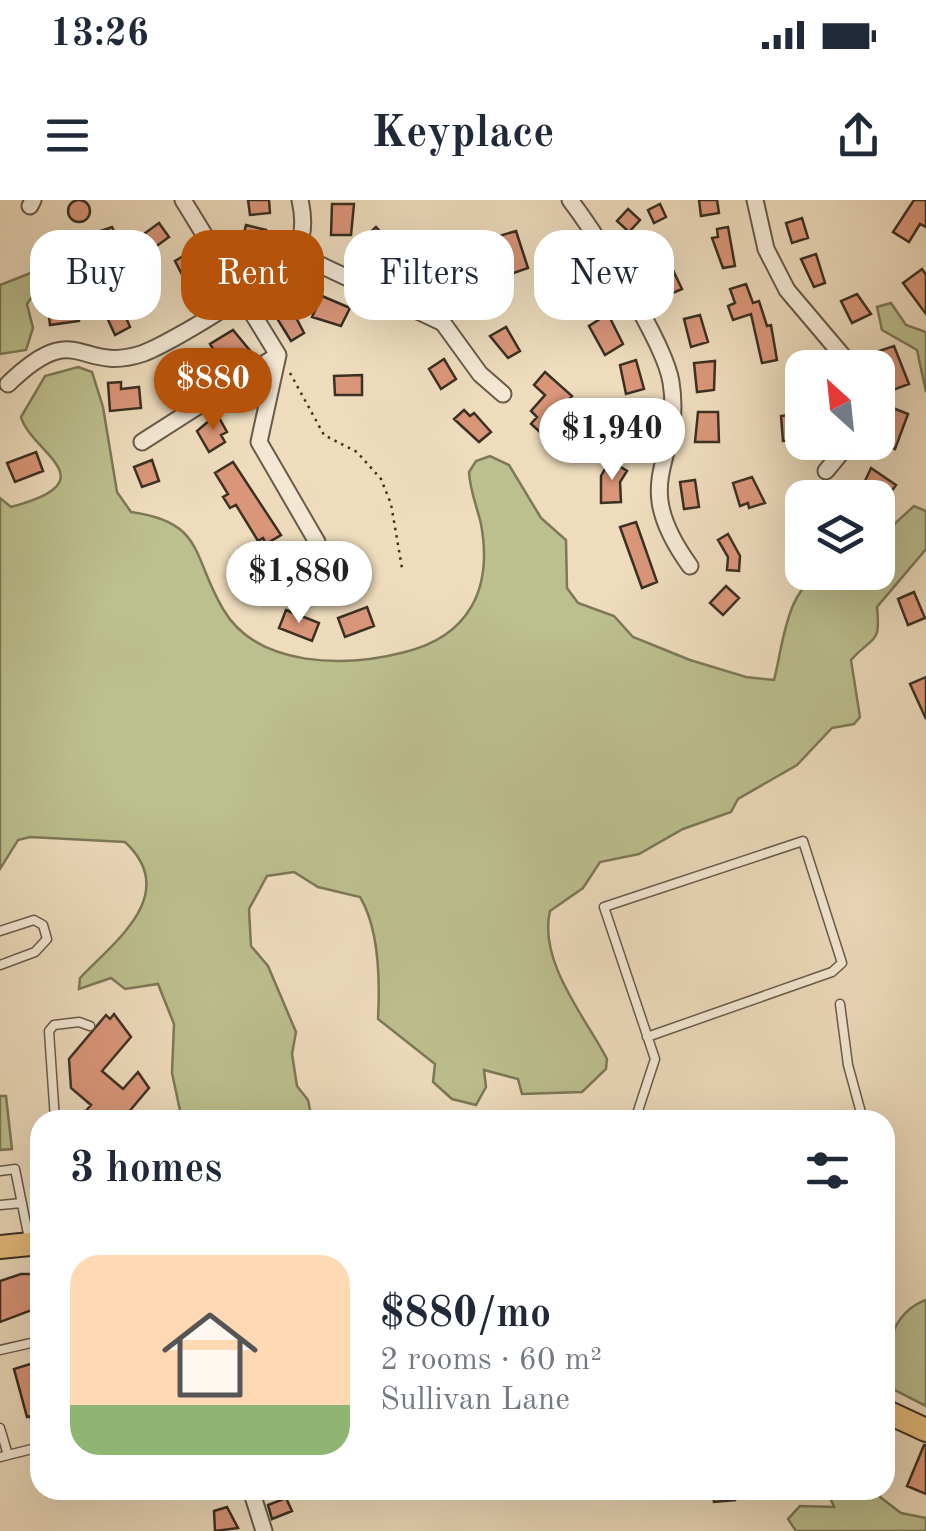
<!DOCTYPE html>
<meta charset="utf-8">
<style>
:root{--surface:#fff;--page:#f6f6f7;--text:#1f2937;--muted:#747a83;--line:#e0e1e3;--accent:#b45309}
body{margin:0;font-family:"Old Standard TT",serif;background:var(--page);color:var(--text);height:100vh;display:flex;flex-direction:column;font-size:38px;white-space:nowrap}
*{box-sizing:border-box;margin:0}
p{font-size:32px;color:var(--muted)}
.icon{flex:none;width:55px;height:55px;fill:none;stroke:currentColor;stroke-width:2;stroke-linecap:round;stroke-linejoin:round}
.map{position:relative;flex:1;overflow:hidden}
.panel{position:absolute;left:30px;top:910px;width:865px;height:390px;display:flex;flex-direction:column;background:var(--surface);border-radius:30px;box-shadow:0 10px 40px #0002}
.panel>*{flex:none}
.top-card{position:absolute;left:30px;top:30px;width:868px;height:90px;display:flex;gap:20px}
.needle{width:65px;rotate:333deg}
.fabs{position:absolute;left:785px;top:150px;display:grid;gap:20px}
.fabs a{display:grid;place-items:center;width:110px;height:110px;border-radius:20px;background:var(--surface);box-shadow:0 10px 40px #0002;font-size:50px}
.price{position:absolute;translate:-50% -85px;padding:0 22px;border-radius:35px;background:#fff;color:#222;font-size:32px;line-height:65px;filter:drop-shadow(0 2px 5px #0008)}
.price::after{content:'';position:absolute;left:50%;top:60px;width:30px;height:22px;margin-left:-15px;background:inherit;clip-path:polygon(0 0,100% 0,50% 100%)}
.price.selected{background:var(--accent);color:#fff}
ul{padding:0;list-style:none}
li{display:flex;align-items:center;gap:30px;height:250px;padding:0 40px}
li+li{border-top:2px solid var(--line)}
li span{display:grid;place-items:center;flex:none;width:280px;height:200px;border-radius:30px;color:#555}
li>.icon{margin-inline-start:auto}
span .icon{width:120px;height:120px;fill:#fffc;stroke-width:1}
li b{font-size:42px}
h2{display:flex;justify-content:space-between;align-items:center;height:120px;padding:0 40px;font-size:42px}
.chip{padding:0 35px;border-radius:30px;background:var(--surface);box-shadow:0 10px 40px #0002;font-size:35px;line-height:90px}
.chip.selected{background:var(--accent);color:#fff}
.status{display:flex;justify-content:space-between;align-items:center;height:70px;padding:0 50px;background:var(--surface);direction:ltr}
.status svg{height:28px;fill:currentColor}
header{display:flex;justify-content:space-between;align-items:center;height:130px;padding:0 40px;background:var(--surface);font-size:45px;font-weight:700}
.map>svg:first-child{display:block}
.green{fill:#bcbf8e;stroke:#7c7858;stroke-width:2.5}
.building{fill:#da9679;stroke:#3b3023;stroke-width:2.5}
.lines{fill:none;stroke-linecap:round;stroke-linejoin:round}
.service-casing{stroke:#685b4a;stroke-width:11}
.minor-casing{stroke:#685b4a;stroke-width:19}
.primary-casing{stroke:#3b3023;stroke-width:26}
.path{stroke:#3b3023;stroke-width:2.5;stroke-dasharray:2.5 5;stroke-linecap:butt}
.service{stroke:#f4e8d4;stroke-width:8}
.minor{stroke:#f4e8d4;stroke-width:15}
.primary{stroke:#e7be7e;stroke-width:22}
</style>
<div class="status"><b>13:26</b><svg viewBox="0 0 49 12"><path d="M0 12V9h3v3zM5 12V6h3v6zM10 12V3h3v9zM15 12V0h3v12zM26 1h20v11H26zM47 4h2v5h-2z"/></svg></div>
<header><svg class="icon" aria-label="menu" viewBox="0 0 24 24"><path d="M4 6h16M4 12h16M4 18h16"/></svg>Keyplace<svg class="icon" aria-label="share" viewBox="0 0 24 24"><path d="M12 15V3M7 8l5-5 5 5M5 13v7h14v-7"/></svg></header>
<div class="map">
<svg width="926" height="1331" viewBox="0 0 926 1331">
<rect width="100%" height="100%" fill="#eedcbd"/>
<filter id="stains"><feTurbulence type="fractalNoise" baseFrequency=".002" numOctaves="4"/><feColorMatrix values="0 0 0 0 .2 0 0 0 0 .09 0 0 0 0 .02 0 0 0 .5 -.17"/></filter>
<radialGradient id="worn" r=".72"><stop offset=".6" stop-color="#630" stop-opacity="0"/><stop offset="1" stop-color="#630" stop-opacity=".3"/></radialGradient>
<path class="green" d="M61 68 64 80 33 95 27 104 33 128 26 150 0 154V85L38 70Z
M891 103 906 125 926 132V192L917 150 882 130 877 107Z
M78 167 92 172 103 207 117 292 131 312C205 322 192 357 223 409 258 469 348 467 405 452 469 436 493 389 481 324 477 307 470 291 469 272L476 261 490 256 509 265 541 318 566 340 567 388 578 403 614 416 633 437 690 460 746 477 774 480C783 447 786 380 829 372 844 370 862 372 878 372V339L914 306 926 311V349L877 407C881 446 873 435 851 460L860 517 854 524 832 528 797 565 738 599 731 612 683 629 639 654 600 662 583 688 550 711C538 761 585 817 607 859L606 869 582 892 522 894 518 879 484 870 486 887 476 905 452 899 433 882 435 864 378 819C380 782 380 730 360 697L318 687 294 672 267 676 249 709 251 746 268 766 296 832 292 854 297 886 308 900 312 920H182L172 873 174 824 158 784 125 789 111 778 79 789 80 778C114 742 181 694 125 642L30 637 18 640 0 669V298L11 307C111 281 31 253 21 217L45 176Z
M0 896H6L12 949 0 950Z
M926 1100V1206L885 1185C885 1152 890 1113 926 1100Z
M827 1290H881L880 1297 901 1313 926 1318V1331H796L788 1319 800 1306 834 1307Z"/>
<path class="building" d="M248 0H269L270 13 250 15Z
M699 0H717L719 13 701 16Z
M914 0H926V27L920 24 909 42 893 32Z
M68 11a11 11 0 1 1 22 0a11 11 0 1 1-22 0Z
M332 4H354L351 35H331Z
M660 4 666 17 654 23 648 10Z
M628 9 640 20 629 32 617 21Z
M802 18 808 38 792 43 786 23Z
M159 23 169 37 154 48 141 36Z
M246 25 266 30 260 54 253 52 250 63 237 60Z
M112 27 120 45 107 53 99 39 90 44 86 36Z
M376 27 395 47 382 59 363 39Z
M728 27 735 66 723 68 712 38 718 37 717 29Z
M516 31 528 68 511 74 507 62 500 65 497 55 504 53 499 36Z
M417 49 434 60 438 54 449 61 434 83 406 66Z
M816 54 825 83 814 87 801 59Z
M185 55 205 87 192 94 175 61Z
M577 64 595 98 580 107 557 76Z
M672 68 682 89 666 96 656 76Z
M922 69 926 75V114L903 83Z
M110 80 130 127 115 135 94 89Z
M467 82 486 110 474 118 453 91Z
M746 84 753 103 759 101 767 126 771 125 777 160 762 163 751 114 733 120 728 106 735 103 730 89Z
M857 94 871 114 852 123 841 101Z
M322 96 350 108 341 126 312 117Z
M286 98 304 133 291 141 270 107Z
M76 102 79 121 50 125 48 107Z
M608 114 623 144 605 155 589 126Z
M700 115 708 142 691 147 684 119Z
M506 127 520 151 508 158 490 136Z
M233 130 252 153 241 161 234 151 220 160 210 144Z
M894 146 909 184 893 190 876 152Z
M444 159 456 179 441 189 429 169Z
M636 160 644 189 626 194 620 165Z
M715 161 714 190 697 192 694 163Z
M188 165 195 181 166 193 160 177Z
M545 172 572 196 540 232 531 224 537 217 531 211 545 195 534 185Z
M362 175V195H335L334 176Z
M121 182V189L139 187 141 208 110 211 108 183Z
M893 208 908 214 895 249 880 243Z
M464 210 470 216 474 213 491 232 479 242 454 219Z
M698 212H718L719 242H695Z
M217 214 227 232 221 235 225 242 209 252 197 231Z
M797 214 799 240 783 241 781 216Z
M612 221H635V242H612Z
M36 252 43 271 15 282 7 263Z
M152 260 159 281 142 287 134 267Z
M610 260 627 271 620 282 621 302 601 303V276Z
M233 262 281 335 266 344 263 338 258 341 236 305 230 308 223 297 228 294 215 273Z
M871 268 896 285 878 310V298H857Z
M752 277 765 303 749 308 748 303 740 306 733 283Z
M695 280 699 307 684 309 680 282Z
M798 295H802V326L792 324Z
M636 322 657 382 642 388 620 327Z
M728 334 740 356 739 371 727 370 728 357 718 340Z
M269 356 284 383 260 397 244 370Z
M726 386 739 398 723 415 710 403Z
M914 392 925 418 908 425 898 399Z
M367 407 374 426 345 437 338 418Z
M286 410 319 423 312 441 279 428Z
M926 477V519L910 484Z
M114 814 131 837 102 871 123 889 138 872 149 888 122 920H78L91 905 71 888 69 859 106 815 110 819Z
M21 1074H35L40 1107 0 1122V1081Z
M40 1161V1240H38L30 1216 27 1217 14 1169Z
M924 1245H926V1294L907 1286Z
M713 1290H734L735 1300 714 1302Z
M286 1298 292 1311 272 1319 268 1305Z
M227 1307 238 1328 215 1331 214 1311Z"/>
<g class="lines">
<defs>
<path id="service" d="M0 731 34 720 43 725 47 739 35 752 0 765
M840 804 848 865 863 920
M55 920 49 831 54 825 79 822 90 826
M635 920 655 859 604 707 803 641 842 763 832 772 647 837
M0 971 15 969 29 1039
M0 1005 22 1003
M0 1150 40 1141
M0 1228 8 1255 0 1257
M8 1255 40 1247"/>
<path id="minor" d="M183 0 278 155
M570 0C596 34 665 143 671 182 684 263 626 277 690 366
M755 0 766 49 787 90 853 168
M30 6 33 0
M295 53 443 123 480 174 503 194
M278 155 259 242 317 342 327 379
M8 184C78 116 78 174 141 154 169 145 281 76 295 53 304 37 304 17 300 0
M142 242 278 155
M826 271 850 242
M251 1290 264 1331"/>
<path id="primary" d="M0 1047 40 1043
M885 1211 926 1230"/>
</defs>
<use href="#service" class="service-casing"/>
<use href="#minor" class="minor-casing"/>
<use href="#primary" class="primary-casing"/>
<path class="path" d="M290 173 324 235 357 252 381 279 391 304 402 368"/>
<use href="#service" class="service"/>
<use href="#minor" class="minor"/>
<use href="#primary" class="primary"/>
</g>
<rect width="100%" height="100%" filter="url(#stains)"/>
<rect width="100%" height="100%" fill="url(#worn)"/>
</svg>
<div class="fabs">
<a><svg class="needle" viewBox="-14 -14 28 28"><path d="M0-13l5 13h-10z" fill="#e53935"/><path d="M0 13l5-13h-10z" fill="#747a83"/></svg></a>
<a><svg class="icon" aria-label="layers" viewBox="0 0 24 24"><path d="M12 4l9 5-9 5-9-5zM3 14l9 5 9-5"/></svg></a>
</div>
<b class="price selected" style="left:213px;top:233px">$880</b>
<b class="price" style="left:612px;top:283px">$1,940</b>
<b class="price" style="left:299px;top:426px">$1,880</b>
<div class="top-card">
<a class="chip">Buy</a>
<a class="chip selected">Rent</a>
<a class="chip">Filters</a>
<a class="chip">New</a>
</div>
<section class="panel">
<h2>3 homes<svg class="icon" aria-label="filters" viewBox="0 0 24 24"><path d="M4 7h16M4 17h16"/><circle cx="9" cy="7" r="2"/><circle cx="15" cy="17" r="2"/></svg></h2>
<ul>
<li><span style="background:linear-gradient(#ffd9b3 75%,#8fb573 0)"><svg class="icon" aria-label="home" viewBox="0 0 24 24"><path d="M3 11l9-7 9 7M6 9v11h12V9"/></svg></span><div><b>$880/mo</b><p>2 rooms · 60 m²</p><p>Sullivan Lane</p></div></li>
</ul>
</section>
</div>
